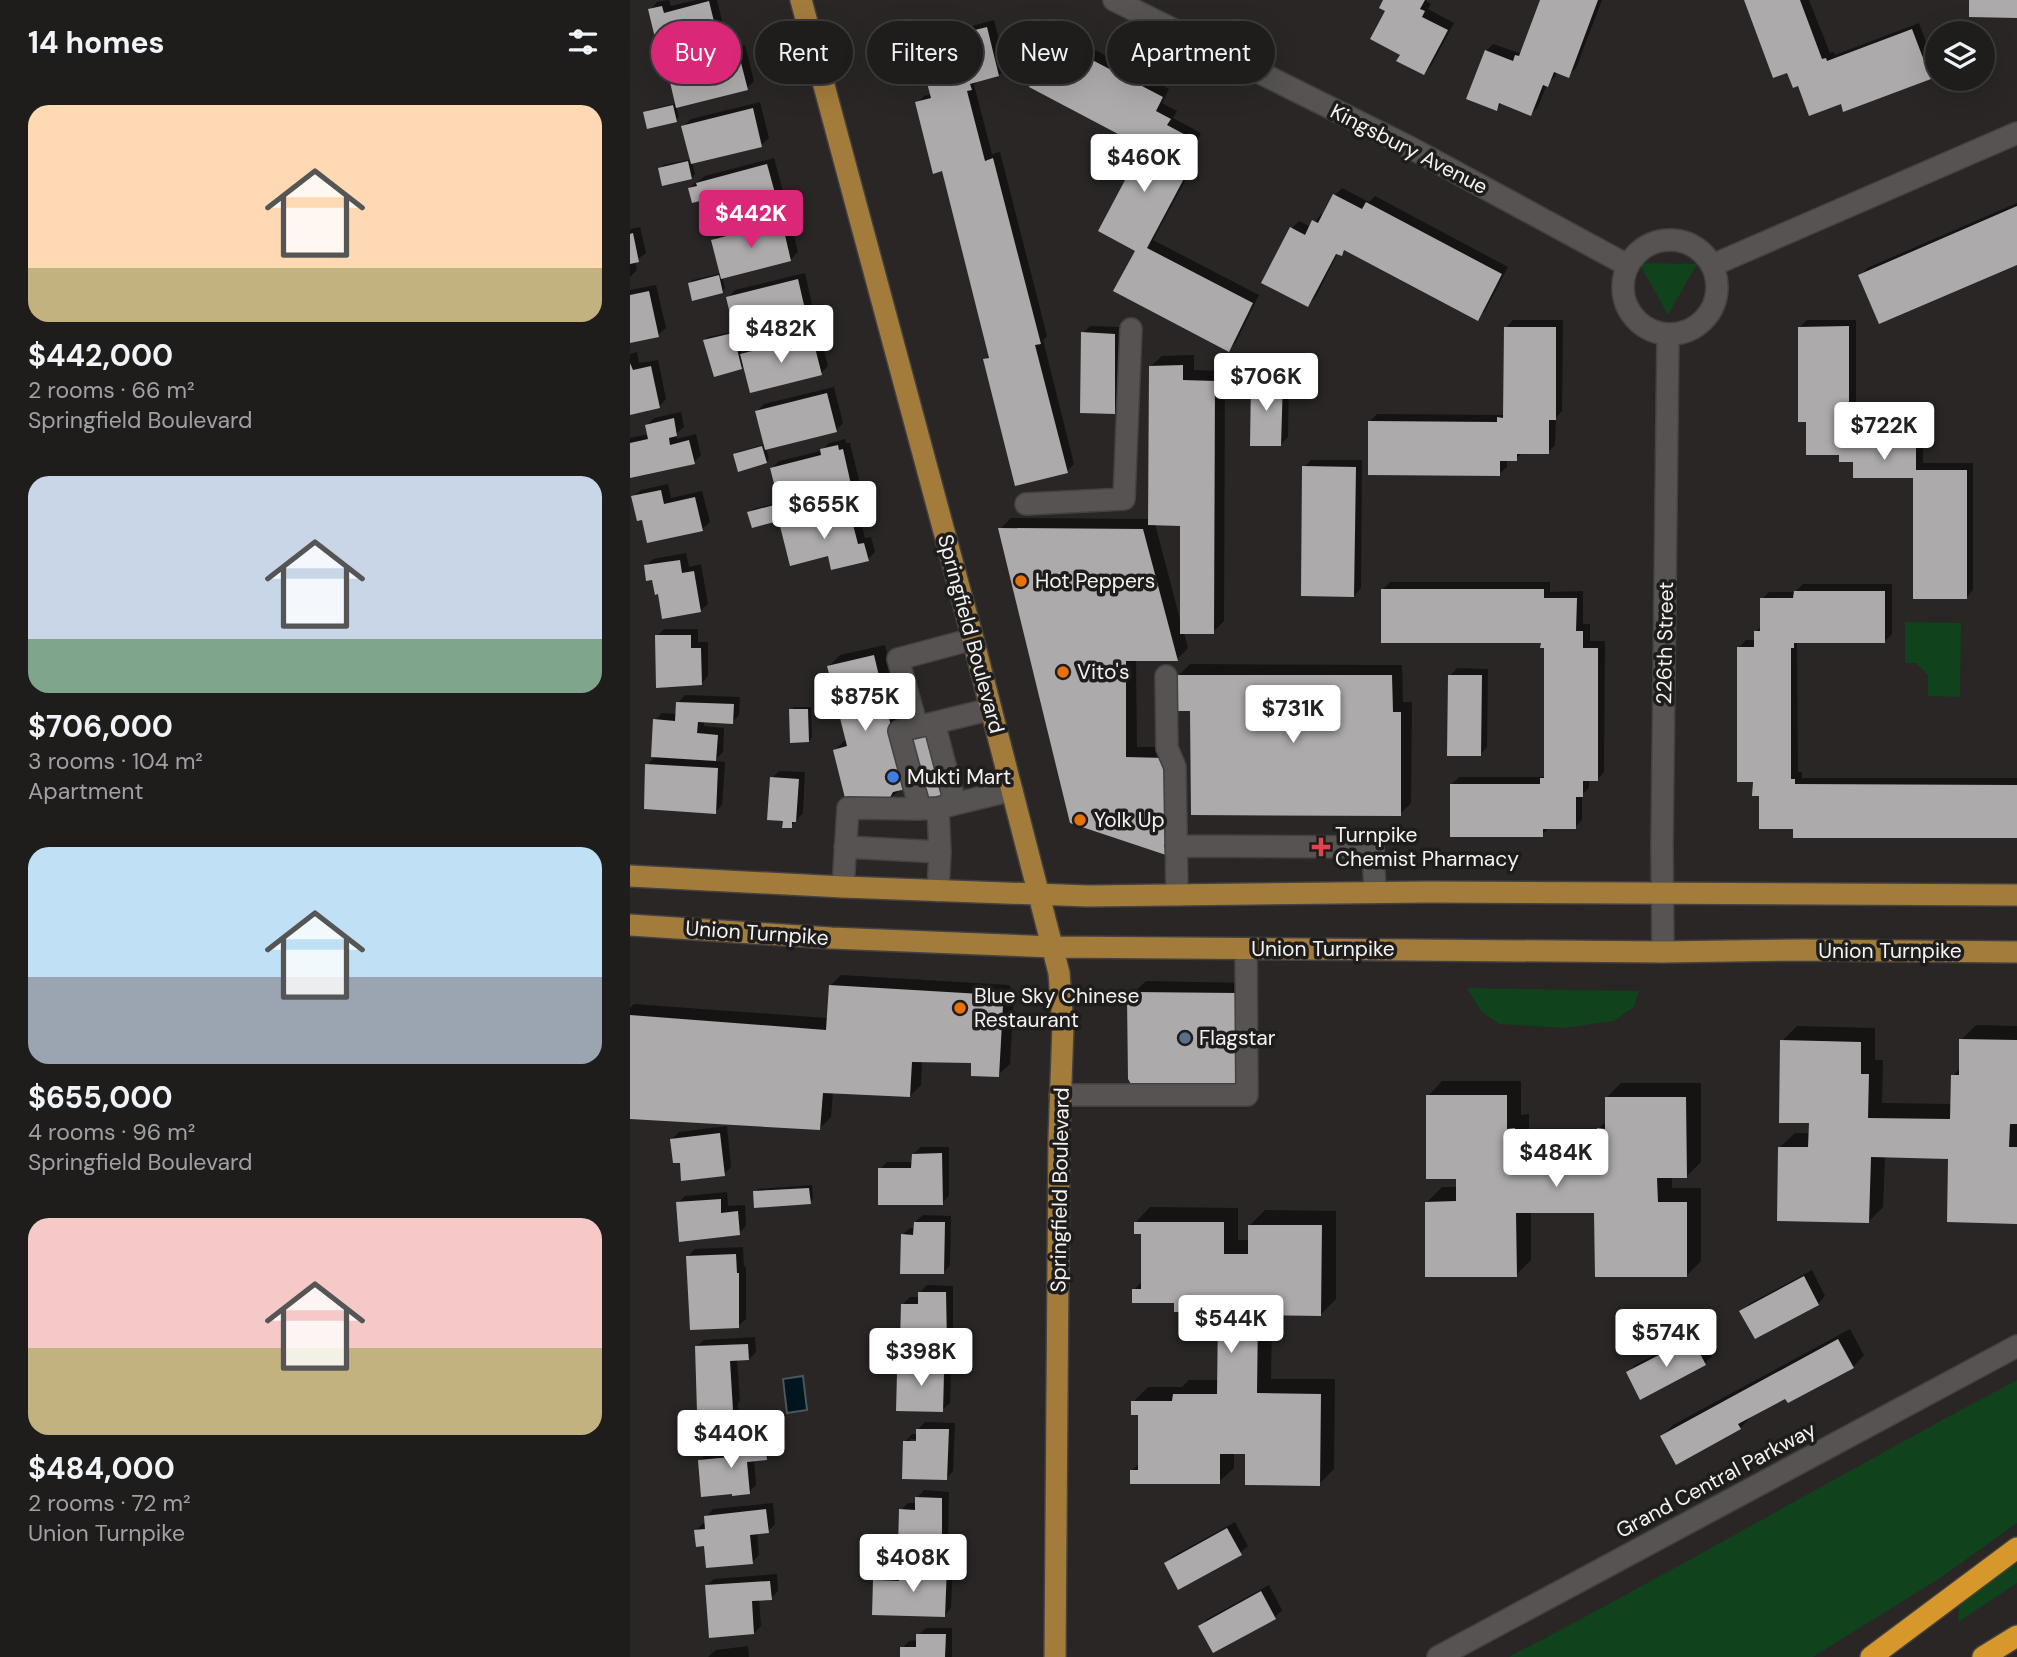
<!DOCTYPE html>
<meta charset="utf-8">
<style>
:root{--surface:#1f1c1c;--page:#272525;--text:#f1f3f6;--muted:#a1a1a3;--line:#3c3a3b;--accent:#db2777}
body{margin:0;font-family:"DM Sans",sans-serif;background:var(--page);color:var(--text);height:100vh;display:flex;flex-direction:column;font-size:26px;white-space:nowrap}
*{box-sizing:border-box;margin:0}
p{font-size:23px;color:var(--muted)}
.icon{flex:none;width:38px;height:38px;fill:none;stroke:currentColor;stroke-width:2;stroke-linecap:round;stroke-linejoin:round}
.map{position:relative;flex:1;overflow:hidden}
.side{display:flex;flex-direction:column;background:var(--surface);width:630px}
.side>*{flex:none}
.guide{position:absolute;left:21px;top:21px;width:665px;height:63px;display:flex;gap:14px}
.tools{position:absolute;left:1295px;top:21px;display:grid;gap:14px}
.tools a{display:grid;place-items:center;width:70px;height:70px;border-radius:50%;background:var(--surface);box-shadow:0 7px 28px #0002,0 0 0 2px var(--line);font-size:35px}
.price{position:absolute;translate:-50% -60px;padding:0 16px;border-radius:7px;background:#fff;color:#222;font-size:23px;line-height:46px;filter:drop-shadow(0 2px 4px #0008)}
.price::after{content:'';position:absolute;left:50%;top:42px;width:21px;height:16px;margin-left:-10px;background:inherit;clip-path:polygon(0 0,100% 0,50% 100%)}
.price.active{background:var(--accent);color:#fff}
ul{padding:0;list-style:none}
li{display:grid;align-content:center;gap:14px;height:371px;padding:0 28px}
li span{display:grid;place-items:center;height:217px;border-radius:21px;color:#555}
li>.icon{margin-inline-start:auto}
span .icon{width:126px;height:126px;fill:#fffc;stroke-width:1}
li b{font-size:30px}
h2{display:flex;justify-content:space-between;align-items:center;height:84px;padding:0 28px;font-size:30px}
.pill{padding:0 24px;border-radius:32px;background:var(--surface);box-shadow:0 7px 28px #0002,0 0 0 2px var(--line);font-size:24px;line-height:63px}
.pill.active{background:var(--accent);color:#fff}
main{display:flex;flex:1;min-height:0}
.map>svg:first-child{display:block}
.green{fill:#10421c}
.water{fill:#00151d;stroke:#49575d;stroke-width:2}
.shadow{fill:#0007;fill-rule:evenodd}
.building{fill:#adaaac}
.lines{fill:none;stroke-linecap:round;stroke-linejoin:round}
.minor-casing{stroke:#444140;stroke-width:24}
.major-casing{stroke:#444140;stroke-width:24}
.highway-casing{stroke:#444140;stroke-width:24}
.minor{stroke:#565352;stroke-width:21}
.major{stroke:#a37c3b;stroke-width:21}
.highway{stroke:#d7982b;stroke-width:21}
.food-dot{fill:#e8710a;stroke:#1f1d1c;stroke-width:2.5}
.shop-dot{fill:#3f7fe0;stroke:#1f1d1c;stroke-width:2.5}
.health-dot{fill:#e0444e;stroke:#1f1d1c;stroke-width:2.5}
.service-dot{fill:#5c6f8a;stroke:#1f1d1c;stroke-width:2.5}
.labels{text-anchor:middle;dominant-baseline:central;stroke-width:7;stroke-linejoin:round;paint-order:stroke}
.street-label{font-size:21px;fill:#f4f2f2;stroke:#1f1d1c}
.poi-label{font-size:21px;fill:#f4f2f2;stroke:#1f1d1c;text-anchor:start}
</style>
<main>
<section class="side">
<h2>14 homes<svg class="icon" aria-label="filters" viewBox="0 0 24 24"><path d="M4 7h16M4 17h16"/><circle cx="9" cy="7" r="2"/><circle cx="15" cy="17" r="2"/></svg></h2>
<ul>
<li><span style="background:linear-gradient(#ffd9b3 75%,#c2b280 0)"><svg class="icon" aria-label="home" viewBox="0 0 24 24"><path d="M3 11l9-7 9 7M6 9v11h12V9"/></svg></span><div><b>$442,000</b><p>2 rooms · 66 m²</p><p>Springfield Boulevard</p></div></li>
<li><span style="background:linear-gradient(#c9d6e8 75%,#7fa58c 0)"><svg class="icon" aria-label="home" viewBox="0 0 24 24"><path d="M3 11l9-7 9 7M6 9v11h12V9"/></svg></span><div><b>$706,000</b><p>3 rooms · 104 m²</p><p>Apartment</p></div></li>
<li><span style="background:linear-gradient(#bfe0f5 60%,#9aa5b1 0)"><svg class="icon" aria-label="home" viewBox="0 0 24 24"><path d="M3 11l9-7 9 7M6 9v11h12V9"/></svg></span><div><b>$655,000</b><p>4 rooms · 96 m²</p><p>Springfield Boulevard</p></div></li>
<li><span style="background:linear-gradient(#f6c9c9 60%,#c2b280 0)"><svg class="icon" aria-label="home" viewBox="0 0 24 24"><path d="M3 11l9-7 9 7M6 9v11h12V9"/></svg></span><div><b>$484,000</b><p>2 rooms · 72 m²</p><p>Union Turnpike</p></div></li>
</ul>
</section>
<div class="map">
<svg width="1387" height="1657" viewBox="0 0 1387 1657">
<rect width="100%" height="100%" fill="#292625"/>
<path class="green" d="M1009 263 1067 264 1038 315Z
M1275 622 1331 623 1330 697 1298 696V675L1286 663H1275Z
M837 988 1009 991 1004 1007 984 1021 933 1028 869 1024 851 1011Z
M1387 1380V1523L1313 1576 1183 1657H879C1050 1568 1217 1470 1387 1380Z
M1387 1563V1583L1328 1622 1329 1605Z"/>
<path class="water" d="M173 1376 177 1410 157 1413 153 1379Z"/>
<path class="shadow" d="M39 0 41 6 66 0H87L94 29 87 36 39 33 20 10 27 2Z
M755 0H797L796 1 801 4 798 9 824 23 801 66 794 73 772 54Z
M912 0H972L946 68 938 76 927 72 925 77 917 84 908 107 901 114 872 103 866 109 856 51 863 44 889 53 893 50Z
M1116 0H1179L1200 53 1204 52 1205 55 1289 23 1307 71 1300 78 1212 102 1169 83 1158 71Z
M364 20 376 68 369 75 348 81 344 85 362 154 370 152 417 336 413 340 444 464 437 471 355 360 360 354 313 169 287 103 294 96 302 94 299 84 304 79 297 51 305 44 328 38 327 35 335 28Z
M433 33 539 89 532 103 547 111 543 118 571 133 556 162 563 166 523 240 629 295 606 342 599 350 507 250 513 150 509 143 402 86 426 41Z
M115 45 124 81 117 88 46 106 49 117 46 120 15 113 18 110 47 103 39 70 46 63Z
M130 102 139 138 131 145 62 163 65 174 62 178 30 169 33 165 62 159 53 127 61 119Z
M144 158 154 195 147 202 72 199 59 188 75 176Z
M712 188 739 202 745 196 878 267 855 311 848 318 716 249 711 254 708 253 685 298 678 305 662 228 669 221 681 227 691 214 694 215 705 195Z
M1387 203V263L1250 322 1230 276 1237 268Z
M159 216 168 252 161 259 92 276 95 288 92 291 60 283 63 280 91 273 83 241 90 233Z
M10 227 16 253 5 261 7 270 0 277V229Z
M175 273 183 309 176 317 107 334 112 354 119 347 189 329 190 332 118 350V353L190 335 198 366 191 373 114 364 111 368 75 340 78 337 106 331 98 298 105 290Z
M26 285 36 328 28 335 0 342V290Z
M883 320H933L932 411 926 418 925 445 918 452H893L886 459H877V467L869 474 740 421 747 414 872 415 875 412 876 328Z
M1177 320H1226V413L1233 414V420L1293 419V463H1343V590L1336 598 1285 476 1225 460 1210 453 1178 421 1170 327Z
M460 326 491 327 492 405 485 412 453 333Z
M7 352 9 363 28 360 36 399 29 407 0 413V354Z
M564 355V370L595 371 594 621 583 632 554 633 558 648 547 659 506 660 507 747H546L535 853 370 529 381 518 520 519V367L532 356ZM525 524H552L550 619Z
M630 372 659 373 658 437 651 444 623 379Z
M204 387 213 423 206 430 136 448 139 459 136 462 105 455 108 452 135 444 127 411 134 404Z
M51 412 54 427 46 434 47 439 66 434 71 455 64 462 0 477V438L19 434 17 425 24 418Z
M215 439 216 443H220L229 480 222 487 151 505 154 516 151 519 119 512 123 509 150 502 142 468 149 461 191 451 199 443Z
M681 460H732L731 588 724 596 674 467Z
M38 484 41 498 72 491 80 522 72 529 13 518 3 497 11 490Z
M226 503 235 538 241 537 245 552 238 559 199 554 152 527 159 519Z
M56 553 59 567 71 564 78 604 70 611 30 592 24 578 16 566 23 559Z
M760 582H920V592L953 591V624H960V641H975L974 772 967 780H959V788L952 795V820L945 827H920L912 835 822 784 829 777H913L916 775V646L912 641 753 589Z
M1173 584H1262V634L1255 641H1167L1168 772H1172V778H1387V836H1165V827L1131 795 1124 780 1109 647 1116 640H1125V632L1132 626V599L1139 592H1165Z
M34 629H68V642H78V676L71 684 27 636Z
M255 645 278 740 288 774 256 802 205 750 217 738 199 666 210 655Z
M560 664 772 665 773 702H782L781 803 770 814 562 709 549 675Z
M827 668 858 669 857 747 850 755 820 676Z
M55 695 110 697 109 715 102 722 74 721V726L94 728 93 752 84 761 95 762 92 805 85 812 17 765 26 756 25 720 32 713 47 714 48 703Z
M164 707H181L182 737 179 741 161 710Z
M149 771 175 772 173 813 161 826 154 820 142 778Z
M211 975 379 985 384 993 380 1064 368 1075 343 1061 292 1060 291 1085 280 1096 203 1091 201 1117 190 1128 0 1108V1008L4 1004 198 1018 200 986Z
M516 981 618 983 606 1082 498 998Z
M1346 1025 1387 1026V1222L1319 1220 1320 1157 1255 1156 1253 1207 1239 1221 1150 1147 1165 1133H1180V1121L1152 1041 1167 1026 1245 1028V1060H1253L1252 1103 1322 1104 1323 1076 1330 1068 1331 1040Z
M812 1081H891V1115L899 1114V1159H968V1129L977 1121 976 1098 991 1083H1071V1162L1056 1177H1042V1188H1071V1261L1057 1275 966 1212H901V1260L886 1275 797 1202 812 1187H828V1177L798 1096Z
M97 1126 101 1167 94 1174 51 1161 42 1139 49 1132Z
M291 1147H319V1196L312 1203 250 1169 257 1162H283V1154Z
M182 1185 183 1199 180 1203 125 1192 128 1189Z
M97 1192 98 1206 115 1205 116 1226 109 1233 48 1203 55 1196Z
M520 1207 608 1208V1240H620V1225L635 1210 706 1211V1299L691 1314H642L641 1379H705L704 1469 689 1484 617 1453 604 1452V1468L589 1482 502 1470 510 1463V1413L503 1402 518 1387H552L559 1380H589L590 1310 504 1290 512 1281 513 1232 506 1222Z
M293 1215 321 1216 320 1265 313 1273 272 1235 280 1228H285V1222Z
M113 1247 114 1266 116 1267V1319L108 1326 58 1256 65 1249Z
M1182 1270 1195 1296 1188 1304 1112 1311 1119 1304Z
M297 1285 323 1286V1334L316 1341 273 1304 280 1297H290V1292Z
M1220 1329 1234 1355 1223 1367 1156 1396 1121 1417 1110 1428 1032 1436 1043 1425Z
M1069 1332 1082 1356 1075 1363 998 1373 1005 1365Z
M125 1337 126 1352 119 1359H107L110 1401 108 1403V1415L101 1422 66 1347 74 1340Z
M292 1352 318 1353V1367H321L320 1403 312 1410 269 1373 276 1366H284V1360Z
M295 1422 325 1423 323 1471 316 1479 275 1442 282 1434H288V1429ZM280 1439 295 1440 280 1443Z
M142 1433 144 1451 136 1459 124 1460 126 1485 119 1492 69 1461 77 1454 101 1451 100 1444 107 1437Z
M294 1490 319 1492 318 1542 311 1549 271 1510 278 1503H287V1498Z
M143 1503 145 1524 138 1531 127 1532 129 1555 122 1562 66 1531 73 1523H76V1517L83 1509Z
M605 1522 618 1546 610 1553 536 1563 543 1556Z
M295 1559 323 1560 321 1608 314 1616 245 1581 252 1573 275 1574 278 1572H287L288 1566Z
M147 1574 148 1591 141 1598 129 1599 131 1626 124 1633 76 1586 84 1579Z
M639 1585 652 1610 645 1617 570 1626 577 1619Z
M296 1628H322V1657H272V1648L279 1641 288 1640V1635Z
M118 1646 119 1657H78L86 1650Z"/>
<path class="building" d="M753 0H795L790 9 795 11 792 17 818 30 794 75 766 61 770 55 740 39 755 11 749 8Z
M910 0H968L939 78 924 72 918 87 913 85 901 116 869 103 867 111 836 99 855 50 883 61 885 55 889 56Z
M1114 0H1170L1192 59 1196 58 1197 61 1282 29 1301 79 1213 112 1211 104 1179 116 1168 86 1163 88 1157 73 1143 78Z
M1339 0H1387V18L1339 17Z
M79 1 88 38 41 49 38 35 25 38 18 9 32 6 34 13Z
M357 27 369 76 340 84 342 90 337 91 355 161 363 158 411 344 405 345 438 473 385 486 353 359 359 358 312 171 303 174 285 102 301 98 297 83 303 82 295 50 327 43 325 35Z
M424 40 533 97 526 111 541 119 537 125 565 140 550 169 557 173 517 248 623 303 599 352 483 291 505 251 468 231 511 150 505 148 507 144 399 87Z
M108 51 118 90 46 108 37 69Z
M43 105 47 122 17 129 13 112Z
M123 108 132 147 61 164 51 126Z
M58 161 62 179 32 186 28 168Z
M137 164 148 204 76 222 70 201 62 203 58 188 67 186 66 183Z
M703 194 732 209 736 202 872 274 848 321 714 250 712 256 706 254 678 307 631 283 660 227 675 235 682 220 688 223Z
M1387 206V265L1249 324 1228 275Z
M152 222 161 261 91 279 81 240Z
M3 233 9 262 0 264V234Z
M89 275 93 293 62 301 58 283Z
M168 279 177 318 105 336 96 297Z
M19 291 29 337 0 343V295Z
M1219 326V420H1226V426H1286V470H1337V599H1283V478H1223V462H1209V455H1176V422H1168V327Z
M874 327H926V420H919V454H887V461H870V476L738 475V421L867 422V417L873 418Z
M451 332 485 334V414L450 413Z
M103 333 112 369 84 377 73 340Z
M182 336 192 375 120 393 110 354Z
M0 363 3 370 21 366 30 408 0 415Z
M553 365V380L585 381 584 634H550V526L518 525 519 366Z
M621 379 653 380 651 446H620Z
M197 393 207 432 135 450 125 411Z
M44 418 47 436 39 438 40 445 59 440 65 464 0 478V443L18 439 15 425Z
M208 445 209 450 213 449 222 489 150 507 140 468 191 455 190 449Z
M132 446 137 463 108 472 103 454Z
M672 466 726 467 724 597 671 596Z
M31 490 34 504 65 497 73 531 17 543 12 520 7 521 1 496Z
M148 504 152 520 122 528 117 512Z
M219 509 228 544 234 543 239 561 201 570 198 556 160 566 150 526Z
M368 528 513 529 548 661H496V757L536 758V855L440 823Z
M50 560 52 573 64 571 71 612 32 619 28 594 25 595 22 580 16 581 14 565Z
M751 589H914V598H947L946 631H953V648H968V781H953V797H946V829H913V837H820V784H910V778H914V648H910L911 643H751Z
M1164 591H1255V643H1164V648H1161V779H1165V784L1387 785V838H1163V829H1129V796H1122L1123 782H1107V647H1124V631H1130V598H1163Z
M25 635H61V648H71L72 685 26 688Z
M244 655 276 789 263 792 257 803 236 799V797L216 802 203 750 217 746 197 666Z
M547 675H762L763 712H771V816L561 815 560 711H548Z
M818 675H852L851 756H817Z
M46 702 104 704 103 724 68 722 67 733 88 735 86 761 21 757 23 719 45 721Z
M159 709H178L179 742 160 743Z
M305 731 320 793 294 801 277 738Z
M15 764 88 768 86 814 14 809Z
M140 777 169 779 166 822H162V828H152L153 821 137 820Z
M199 985 368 995 373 1005 369 1077 341 1076V1063L282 1062 280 1097 193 1093 190 1130 0 1119V1015L196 1030Z
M503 992 607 993V1084H501L498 1079 497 997Z
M1329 1039 1387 1040V1124H1380L1379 1147H1387V1224L1317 1222 1318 1159 1241 1157 1239 1223 1147 1221 1148 1147H1178L1179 1123H1149L1150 1040 1231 1042V1074H1239L1238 1118 1320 1119 1321 1075H1329Z
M796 1095H877V1129L885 1128V1174L967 1173V1128L975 1129V1097H1056L1057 1178H1027L1028 1202H1057V1277H965L964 1213H886L887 1277H795V1202L826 1201V1179H796Z
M90 1133 95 1176 51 1181 50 1163H43L40 1139Z
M312 1153 313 1205H248V1168H281L282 1154Z
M179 1188 181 1204 124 1208 123 1191Z
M91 1199V1213L108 1211 110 1235 49 1242 46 1202Z
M284 1222H315L314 1274H270L271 1234 283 1235Z
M504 1222H594V1254H618V1225H692L691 1316 628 1315 627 1393 691 1394 690 1486 615 1485V1454H590V1484H500V1470H508V1415H501V1401H542L543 1394H587L588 1312H544V1303H502V1289H511V1234H504Z
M106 1254 107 1273H109V1328L60 1330 56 1256Z
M1174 1276 1189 1305 1125 1339 1109 1311Z
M288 1292H316L317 1343H270L271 1304H288Z
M1062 1338 1076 1365 1010 1400 996 1372Z
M1208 1339 1224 1368 1158 1403 1155 1399 1108 1424 1111 1429 1046 1465 1030 1436Z
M118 1344 119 1360 100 1361 103 1410H101L102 1424 72 1425 71 1412H67L65 1346Z
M283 1359 312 1360V1374L314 1373 313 1412 266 1411 267 1373H282Z
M286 1429H319L317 1480 272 1479 273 1441H286Z
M135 1439 137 1460 117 1462 120 1494 102 1496V1494L71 1497 68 1460 100 1457 98 1443Z
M285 1497 312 1498V1551L268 1549 269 1509 285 1510Z
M136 1509 139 1533 120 1535 123 1564 76 1568 74 1546 66 1547 64 1530 75 1529 74 1516Z
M597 1528 612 1555 548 1590 534 1563Z
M286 1566H317L315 1617 242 1615 243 1580 269 1581V1578L285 1579Z
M140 1581 142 1600 122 1601 124 1634 79 1638 75 1585Z
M631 1591 646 1619 583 1653 568 1626Z
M286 1634H316L315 1657H270V1647H286Z"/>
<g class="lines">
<defs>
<path id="minor" d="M484 0 783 149 997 265
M993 287a47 47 0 1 1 94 0a47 47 0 1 1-94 0Z
M1083 265 1387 133
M396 504 494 499 501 329
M536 676 537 748 545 767 547 895
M287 727 268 659 343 639
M325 803 304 723 361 709
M290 809 308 808 382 790
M546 846 743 847 745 892
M215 847 310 852
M213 887 218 808 290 809 269 731 304 723
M308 891 310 852 308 808
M1033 952 1032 846 1038 335
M430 1095H617L616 949
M808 1657 1387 1346"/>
<path id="major" d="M171 0 343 639 429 973 433 1026 429 1138 425 1657
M0 876 213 887 458 896 798 892 1387 895
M0 925 201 938 422 947 1033 952 1172 950 1387 952"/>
<path id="highway" d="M1241 1657 1387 1548
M1353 1657 1387 1636"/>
</defs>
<use href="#minor" class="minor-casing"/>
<use href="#major" class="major-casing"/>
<use href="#highway" class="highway-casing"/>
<use href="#minor" class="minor"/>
<use href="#major" class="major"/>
<use href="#highway" class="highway"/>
</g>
<g class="food-dot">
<circle cx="391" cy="581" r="7"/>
<circle cx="433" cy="672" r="7"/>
<circle cx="450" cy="820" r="7"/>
<circle cx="330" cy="1008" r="7"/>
</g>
<circle class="shop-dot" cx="263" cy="777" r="7"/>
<path class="health-dot" d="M687.5 836.5h7v7h7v7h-7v7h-7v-7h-7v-7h7z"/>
<circle class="service-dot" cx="555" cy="1038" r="7"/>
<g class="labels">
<g class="street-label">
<text transform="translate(779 149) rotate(27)">Kingsbury Avenue</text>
<text transform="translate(341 634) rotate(75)">Springfield Boulevard</text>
<text transform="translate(1035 643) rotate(-89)">226th Street</text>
<text transform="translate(127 933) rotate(4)">Union Turnpike</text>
<text x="693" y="949">Union Turnpike</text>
<text x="1260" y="951">Union Turnpike</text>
<text transform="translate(430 1190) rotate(-89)">Springfield Boulevard</text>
<text transform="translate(1086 1480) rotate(-28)">Grand Central Parkway</text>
</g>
<g class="poi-label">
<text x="405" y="581">Hot Peppers</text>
<text x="447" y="672">Vito's</text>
<text x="277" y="777">Mukti Mart</text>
<text x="464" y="820">Yolk Up</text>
<text x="705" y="835">Turnpike<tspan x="705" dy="24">Chemist Pharmacy</tspan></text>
<text x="344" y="996">Blue Sky Chinese<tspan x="344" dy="24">Restaurant</tspan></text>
<text x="569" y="1038">Flagstar</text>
</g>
</g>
</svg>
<div class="tools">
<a><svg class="icon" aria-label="layers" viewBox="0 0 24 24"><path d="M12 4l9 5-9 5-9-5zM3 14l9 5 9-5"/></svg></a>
</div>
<b class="price" style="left:514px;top:194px">$460K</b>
<b class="price active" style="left:121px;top:250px">$442K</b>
<b class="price" style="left:151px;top:365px">$482K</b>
<b class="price" style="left:636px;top:413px">$706K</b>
<b class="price" style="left:1254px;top:462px">$722K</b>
<b class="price" style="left:194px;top:541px">$655K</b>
<b class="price" style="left:235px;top:733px">$875K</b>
<b class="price" style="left:663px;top:745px">$731K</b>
<b class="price" style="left:926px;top:1189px">$484K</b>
<b class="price" style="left:601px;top:1355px">$544K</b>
<b class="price" style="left:1036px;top:1369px">$574K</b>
<b class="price" style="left:291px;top:1388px">$398K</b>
<b class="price" style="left:101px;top:1470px">$440K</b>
<b class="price" style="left:283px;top:1594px">$408K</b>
<div class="guide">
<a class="pill active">Buy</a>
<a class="pill">Rent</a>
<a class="pill">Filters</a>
<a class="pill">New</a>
<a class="pill">Apartment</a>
</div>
</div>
</main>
